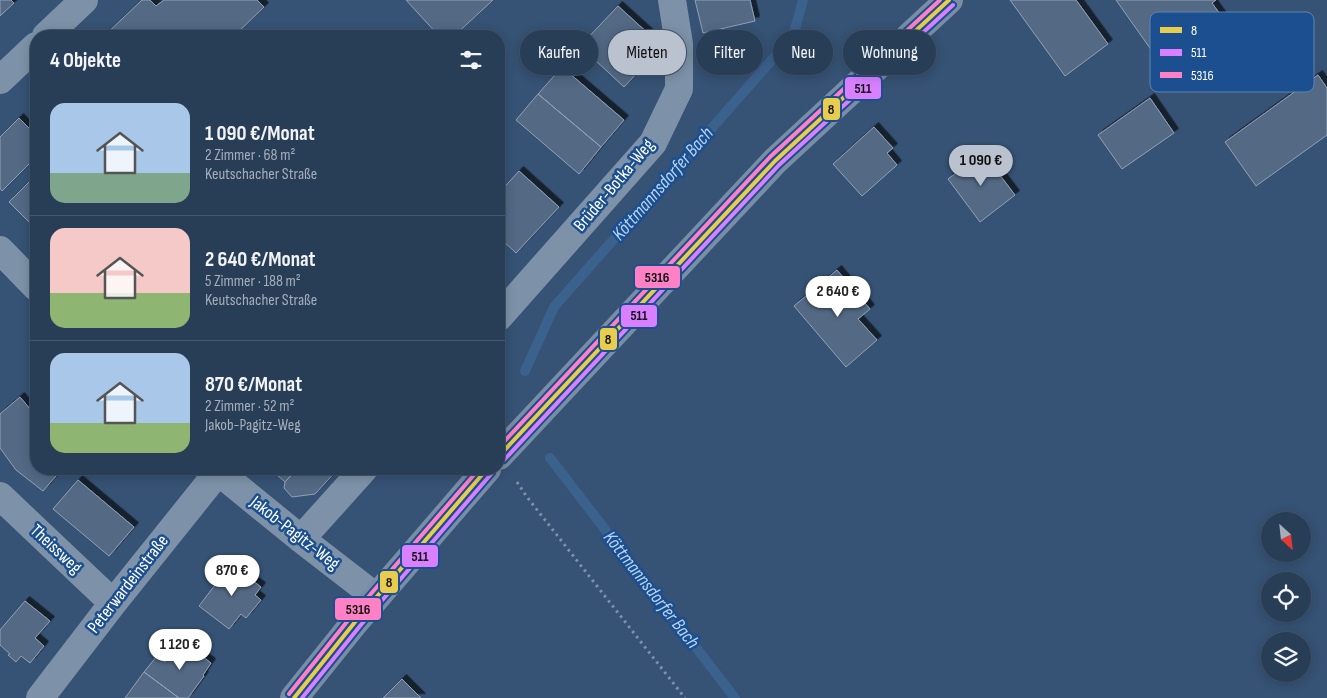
<!DOCTYPE html>
<html lang="de">
<meta charset="utf-8">
<style>
:root{--surface:#283e57;--page:#344961;--text:#f1f3f6;--muted:#a5aeba;--line:#44576d;--accent:#b9c2ce}
body{margin:0;font-family:"Sofia Sans Condensed",sans-serif;background:var(--page);color:var(--text);height:100vh;display:flex;flex-direction:column;font-size:19px;white-space:nowrap}
*{box-sizing:border-box;margin:0}
p{font-size:16px;color:var(--muted)}
.icon{flex:none;width:28px;height:28px;fill:none;stroke:currentColor;stroke-width:2;stroke-linecap:round;stroke-linejoin:round}
.map{position:relative;flex:1;overflow:hidden}
.side{position:absolute;left:30px;top:30px;width:475px;height:445px;display:flex;flex-direction:column;background:var(--surface);border-radius:20px;box-shadow:0 2px 12px #0003,0 0 0 1px var(--line)}
.side>*{flex:none}
.hud{position:absolute;left:520px;top:30px;width:475px;height:45px;display:flex;gap:10px}
.needle{width:32px;rotate:153deg}
.fabs{position:absolute;left:1261px;top:512px;display:grid;gap:10px}
.fabs a{display:grid;place-items:center;width:50px;height:50px;border-radius:50%;background:var(--surface);box-shadow:0 2px 12px #0003,0 0 0 1px var(--line);font-size:25px}
.price{position:absolute;translate:-50% -42px;padding:0 11px;border-radius:18px;background:#fff;color:#222;font-size:16px;line-height:32px;filter:drop-shadow(0 1px 2px #0008)}
.price::after{content:'';position:absolute;left:50%;top:30px;width:15px;height:11px;margin-left:-8px;background:inherit;clip-path:polygon(0 0,100% 0,50% 100%)}
.price.current{background:var(--accent);color:#111}
ul{padding:0;list-style:none}
li{display:flex;align-items:center;gap:15px;height:125px;padding:0 20px}
li+li{border-top:1px solid var(--line)}
li span{display:grid;place-items:center;flex:none;width:140px;height:100px;border-radius:15px;color:#555}
li>.icon{margin-inline-start:auto}
span .icon{width:60px;height:60px;fill:#fffc;stroke-width:1}
li b{font-size:21px}
h2{display:flex;justify-content:space-between;align-items:center;height:60px;padding:0 20px;font-size:21px}
.tag{padding:0 18px;border-radius:22px;background:var(--surface);box-shadow:0 2px 12px #0003,0 0 0 1px var(--line);font-size:18px;line-height:45px}
.tag.current{background:var(--accent);color:#111}
.map>svg:first-child{display:block}
.lines{fill:none;stroke-linecap:round;stroke-linejoin:round}
.stream{stroke:#3b618d;stroke-width:10}
.building{fill:#526984;stroke:#92a2b6;filter:url(#shadow)}
.path{stroke:#7d92a8;stroke-width:3;stroke-dasharray:2.5 4;stroke-linecap:butt}
.minor{stroke:#7d92a8;stroke-width:28}
.secondary{stroke:#798da4;stroke-width:28}
.bus-1-casing{stroke:#1b4f8f;stroke-width:8}
.bus-2-casing{stroke:#1b4f8f;stroke-width:8}
.bus-3-casing{stroke:#1b4f8f;stroke-width:8}
.bus-1{stroke:#e7cc4d;stroke-width:4}
.bus-2{stroke:#d880ff;stroke-width:4}
.bus-3{stroke:#ff80c5;stroke-width:4}
.labels{text-anchor:middle;dominant-baseline:central;stroke-width:5;stroke-linejoin:round;paint-order:stroke}
.street-label{font-size:18px;fill:#fff;stroke:#1b4f8f}
.water-label{font-size:19px;font-style:italic;fill:#b5d3f5;stroke:#1b4f8f}
.key{fill:#1b4f8f;stroke:#5f84b1;stroke-width:1}
.key-label{font-size:14px;fill:#fff}
.line-badge{stroke:#1b4f8f;stroke-width:2}
.pale-badge-label{font-size:14px;text-anchor:middle;font-weight:bold;fill:#111}
</style>
<div class="map">
<svg width="1327" height="698" viewBox="0 0 1327 698">
<defs>
<filter id="shadow"><feDropShadow dx="4.5" dy="-4.5" stdDeviation="0" flood-color="#0009"/></filter>
</defs>
<rect width="100%" height="100%" fill="#365274"/>
<g class="lines">
<path class="stream" d="M525 371 554 307 793 36 803 0
M550 458 735 698"/>
</g>
<path class="building" d="M0 0H11L14 3 0 16Z
M142 0H150L156 6 164 0H257L264 7 234 36H104Z
M406 0H493L454 36H439Z
M695 0H750L755 21 703 33Z
M1010 0H1076L1108 44 1065 76Z
M1116 0H1216L1212 3 1239 41 1176 85Z
M618 6 662 46 624 87 580 46Z
M809 48 815 54 798 72 792 67Z
M562 67 624 120 601 147 538 94Z
M1318 75 1327 88V135L1256 186 1225 142Z
M538 94 601 147 579 174 516 120Z
M1150 98 1174 133 1122 169 1098 135Z
M19 118 36 135V157L2 191 0 188V137Z
M874 127 893 148 887 153 897 165 862 196 833 164Z
M983 153 1015 195 980 222 948 179Z
M519 171 559 207 516 253 499 237V193Z
M36 175V229L9 202Z
M837 270 870 309 858 319 877 340 846 367 794 306Z
M20 397 36 416V469H62L43 491 16 470 0 448V414Z
M270 469H297L285 482Z
M297 469H338L315 494 292 497 284 488 285 482Z
M78 480 134 527 109 556 53 509Z
M231 564 261 587 255 595 261 600 246 618 241 614 229 629 199 606Z
M25 601 50 621 35 638 44 646 30 663 21 656 16 662 8 655 10 654 0 645V630Z
M181 640 211 663 203 675 204 676 188 698H179L144 672 157 656 165 662Z
M144 672 179 698H125Z
M402 679 421 698H383Z"/>
<g class="lines">
<path class="path" d="M517 482 527 497 685 698"/>
<path class="minor" d="M46 36 84 0
M0 80 36 46
M0 250 36 287
M499 317 653 143 679 89V44L672 0
M215 469 301 539 376 597
M0 496 113 603
M301 539 364 469
M40 698 113 603 218 472"/>
<path class="secondary" d="M499 456 775 161 949 0
M294 698 355 622 487 469"/>
<defs>
<path id="bus-1" d="M499 456 775 161 949 0
M294 698 355 622 487 469"/>
<path id="bus-2" d="M504 460 779 165 953 5
M302 698 360 626 492 473"/>
<path id="bus-3" d="M499 447 770 157 940 0
M289 694 350 618 479 469"/>
</defs>
<use href="#bus-1" class="bus-1-casing"/>
<use href="#bus-2" class="bus-2-casing"/>
<use href="#bus-3" class="bus-3-casing"/>
<use href="#bus-1" class="bus-1"/>
<use href="#bus-2" class="bus-2"/>
<use href="#bus-3" class="bus-3"/>
</g>
<g class="labels">
<g class="street-label">
<text transform="translate(614 185) rotate(-50)">Brüder-Botka-Weg</text>
<text transform="translate(295 533) rotate(38)">Jakob-Pagitz-Weg</text>
<text transform="translate(56 549) rotate(43)">Theissweg</text>
<text transform="translate(128 584) rotate(-52)">Peterwardeinstraße</text>
</g>
<g class="water-label">
<text transform="translate(663 184) rotate(-49)">Köttmannsdorfer Bach</text>
<text transform="translate(651 590) rotate(52)">Köttmannsdorfer Bach</text>
</g>
</g>
<rect x="1150" y="12" width="164" height="80" rx="8" class="key"/>
<rect x="1160" y="27" width="22" height="6" fill="#e7cc4d"/>
<rect x="1160" y="49" width="22" height="7" fill="#d880ff"/>
<rect x="1160" y="72" width="22" height="6" fill="#ff80c5"/>
<g class="key-label">
<text x="1191" y="35">8</text>
<text x="1191" y="57">511</text>
<text x="1191" y="80">5316</text>
</g>
<g class="line-badge">
<rect x="844" y="76" width="38" height="24" rx="5" fill="#d880ff"/>
<rect x="822" y="97" width="19" height="24" rx="5" fill="#e7cc4d"/>
<rect x="634" y="265" width="47" height="24" rx="5" fill="#ff80c5"/>
<rect x="620" y="304" width="38" height="24" rx="5" fill="#d880ff"/>
<rect x="599" y="327" width="19" height="24" rx="5" fill="#e7cc4d"/>
<rect x="401" y="544" width="38" height="24" rx="5" fill="#d880ff"/>
<rect x="379" y="570" width="20" height="24" rx="5" fill="#e7cc4d"/>
<rect x="334" y="597" width="48" height="24" rx="5" fill="#ff80c5"/>
</g>
<g class="pale-badge-label">
<text x="863" y="93">511</text>
<text x="831" y="114">8</text>
<text x="657" y="282">5316</text>
<text x="639" y="320">511</text>
<text x="608" y="344">8</text>
<text x="420" y="561">511</text>
<text x="389" y="587">8</text>
<text x="358" y="614">5316</text>
</g>
</svg>
<div class="fabs">
<a><svg class="needle" viewBox="-14 -14 28 28"><path d="M0-13l5 13h-10z" fill="#e53935"/><path d="M0 13l5-13h-10z" fill="#a5aeba"/></svg></a>
<a><svg class="icon" aria-label="locate" viewBox="0 0 24 24"><circle cx="12" cy="12" r="6"/><path d="M12 2v4M12 18v4M2 12h4M18 12h4"/></svg></a>
<a><svg class="icon" aria-label="layers" viewBox="0 0 24 24"><path d="M12 4l9 5-9 5-9-5zM3 14l9 5 9-5"/></svg></a>
</div>
<b class="price current" style="left:981px;top:187px">1 090 €</b>
<b class="price" style="left:838px;top:318px">2 640 €</b>
<b class="price" style="left:232px;top:597px">870 €</b>
<b class="price" style="left:180px;top:671px">1 120 €</b>
<div class="hud">
<a class="tag">Kaufen</a>
<a class="tag current">Mieten</a>
<a class="tag">Filter</a>
<a class="tag">Neu</a>
<a class="tag">Wohnung</a>
</div>
<section class="side">
<h2>4 Objekte<svg class="icon" aria-label="filters" viewBox="0 0 24 24"><path d="M4 7h16M4 17h16"/><circle cx="9" cy="7" r="2"/><circle cx="15" cy="17" r="2"/></svg></h2>
<ul>
<li><span style="background:linear-gradient(#a9c7e8 70%,#7fa58c 0)"><svg class="icon" aria-label="home" viewBox="0 0 24 24"><path d="M3 11l9-7 9 7M6 9v11h12V9"/></svg></span><div><b>1 090 €/Monat</b><p>2 Zimmer · 68 m²</p><p>Keutschacher Straße</p></div></li>
<li><span style="background:linear-gradient(#f6c9c9 65%,#8fb573 0)"><svg class="icon" aria-label="home" viewBox="0 0 24 24"><path d="M3 11l9-7 9 7M6 9v11h12V9"/></svg></span><div><b>2 640 €/Monat</b><p>5 Zimmer · 188 m²</p><p>Keutschacher Straße</p></div></li>
<li><span style="background:linear-gradient(#a9c7e8 70%,#8fb573 0)"><svg class="icon" aria-label="home" viewBox="0 0 24 24"><path d="M3 11l9-7 9 7M6 9v11h12V9"/></svg></span><div><b>870 €/Monat</b><p>2 Zimmer · 52 m²</p><p>Jakob-Pagitz-Weg</p></div></li>
</ul>
</section>
</div>
